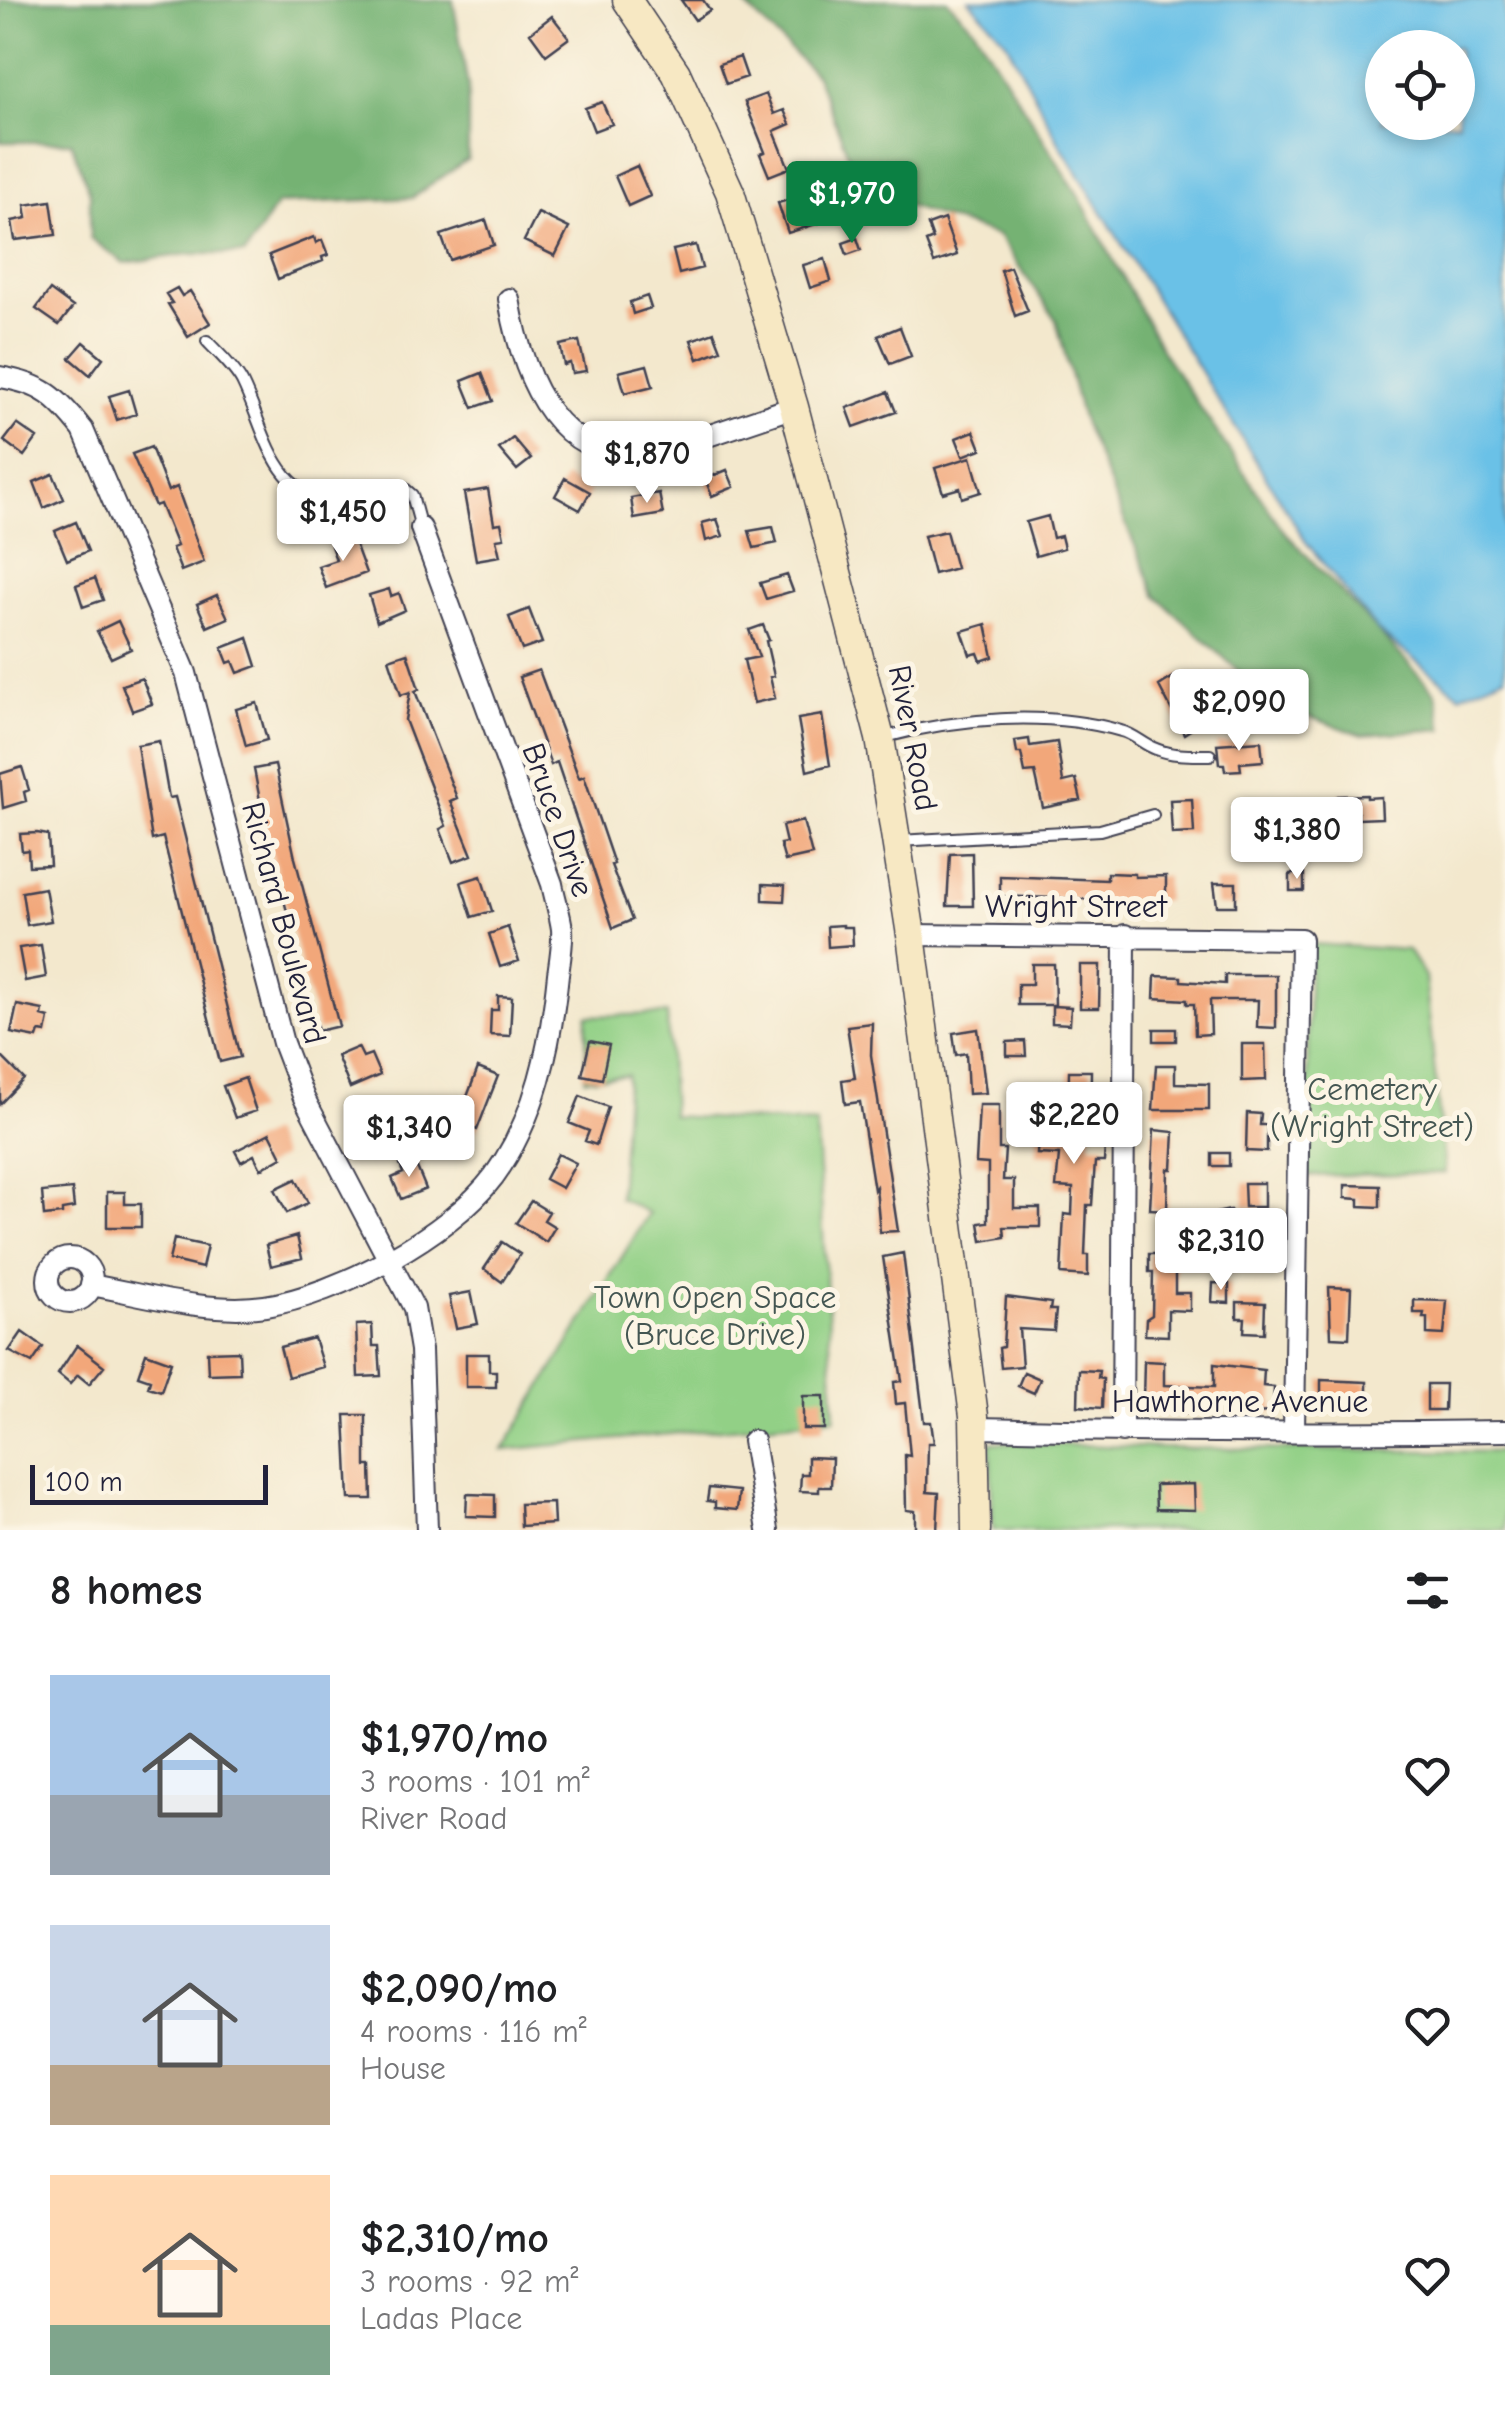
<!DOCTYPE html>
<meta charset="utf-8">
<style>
:root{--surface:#fff;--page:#f6f6f6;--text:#202124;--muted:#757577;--accent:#0b8043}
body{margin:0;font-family:"Comic Neue",sans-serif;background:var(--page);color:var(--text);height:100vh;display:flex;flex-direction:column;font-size:38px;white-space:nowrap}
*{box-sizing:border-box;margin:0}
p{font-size:32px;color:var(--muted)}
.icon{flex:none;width:55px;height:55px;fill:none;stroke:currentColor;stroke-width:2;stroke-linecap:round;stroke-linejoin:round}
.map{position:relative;height:1530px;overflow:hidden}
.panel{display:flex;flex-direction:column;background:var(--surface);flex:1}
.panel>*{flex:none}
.fabs{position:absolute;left:1365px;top:30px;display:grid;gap:20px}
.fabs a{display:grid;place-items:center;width:110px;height:110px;border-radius:50%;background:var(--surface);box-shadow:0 5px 15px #0003;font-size:50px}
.scale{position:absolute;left:30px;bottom:25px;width:238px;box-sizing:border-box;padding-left:10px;border:5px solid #22223b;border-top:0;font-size:28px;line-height:35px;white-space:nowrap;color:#22223b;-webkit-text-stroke:8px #fcf5e5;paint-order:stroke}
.price{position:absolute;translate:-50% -85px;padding:0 22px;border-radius:10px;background:#fff;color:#222;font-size:32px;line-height:65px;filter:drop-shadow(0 2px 5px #0008)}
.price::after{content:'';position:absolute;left:50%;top:60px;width:30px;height:22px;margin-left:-15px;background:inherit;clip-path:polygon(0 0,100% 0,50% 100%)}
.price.selected{background:var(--accent);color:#fff}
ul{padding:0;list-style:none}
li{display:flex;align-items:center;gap:30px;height:250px;padding:0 50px}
li span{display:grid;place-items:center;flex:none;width:280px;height:200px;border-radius:0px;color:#555}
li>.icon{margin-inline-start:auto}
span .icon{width:120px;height:120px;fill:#fffc;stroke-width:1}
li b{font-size:42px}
h2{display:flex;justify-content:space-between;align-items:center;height:120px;padding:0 50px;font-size:42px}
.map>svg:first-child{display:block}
.green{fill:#92d086;stroke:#5a7960;stroke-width:2.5}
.forest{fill:#75b273;stroke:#4c6a57;stroke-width:2.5}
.water{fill:#6ac1e7;stroke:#467291;stroke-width:2.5;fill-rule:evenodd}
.building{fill:#f2a77a}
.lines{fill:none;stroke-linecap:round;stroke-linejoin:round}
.service-casing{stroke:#414051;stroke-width:14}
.minor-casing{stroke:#414051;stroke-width:24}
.secondary-casing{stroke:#414051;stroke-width:31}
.service{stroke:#fff;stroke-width:10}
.minor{stroke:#fff;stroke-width:20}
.secondary{stroke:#f7e8c3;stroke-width:28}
.labels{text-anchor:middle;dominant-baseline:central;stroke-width:10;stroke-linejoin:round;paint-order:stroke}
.street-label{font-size:32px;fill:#22223b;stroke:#fcf5e5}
.park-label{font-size:32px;fill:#445652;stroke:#fcf5e5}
</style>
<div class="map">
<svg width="1505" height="1530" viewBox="0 0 1505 1530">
<rect width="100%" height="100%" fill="#fcf5e5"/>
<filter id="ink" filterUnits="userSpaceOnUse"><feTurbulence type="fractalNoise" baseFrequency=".01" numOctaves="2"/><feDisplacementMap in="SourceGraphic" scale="20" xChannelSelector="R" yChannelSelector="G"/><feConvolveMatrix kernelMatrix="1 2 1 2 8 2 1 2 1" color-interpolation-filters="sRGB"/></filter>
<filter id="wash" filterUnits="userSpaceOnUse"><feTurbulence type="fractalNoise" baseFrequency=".0048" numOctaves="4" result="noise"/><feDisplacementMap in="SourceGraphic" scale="40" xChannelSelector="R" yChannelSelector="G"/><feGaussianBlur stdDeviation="2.25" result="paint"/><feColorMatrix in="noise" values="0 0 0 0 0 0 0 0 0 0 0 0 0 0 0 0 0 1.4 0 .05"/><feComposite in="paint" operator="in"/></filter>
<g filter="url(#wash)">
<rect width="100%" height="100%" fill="#f3e8cd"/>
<path class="green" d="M1313 944 1408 950 1425 977 1445 1173 1306 1176 1309 975Z
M667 1014 672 1116 816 1124 835 1418 503 1450 649 1213 619 1198 627 1075 585 1079 587 1016Z
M990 1442 1161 1448 1505 1452V1530H993Z"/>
<path class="forest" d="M0 0H453L468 86V159L412 198 277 204 245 254H189L124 263 90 238V193L71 142H0Z
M740 0H947L974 28 1077 193 1164 354 1283 530 1436 693 1443 729 1362 735 1277 706 1156 596 1082 419 1056 320 998 236 863 191 816 75Z"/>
<path class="water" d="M969 0H1505V676L1460 695 1379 632 1306 542 1061 146 1006 41ZM1382 48H1458V122H1382Z"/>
<g id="blocks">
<path class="building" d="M681 0H703L710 10 695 20Z
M552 16 569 38 546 55 530 33Z
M740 57 747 77 726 84 719 64Z
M766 94 774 114 784 110 790 124 774 131 789 168 769 176 760 154 765 152 745 102Z
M602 102 612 124 594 131 585 108Z
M637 166 650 196 628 206 615 176Z
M820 190 829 220 788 233 778 203Z
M51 201 56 235 15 240 12 221 27 218 25 205Z
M538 213 569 228 555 256 524 241Z
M944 219 957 255 934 263 926 242 933 239 928 225Z
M486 220 494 245 450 260 441 235Z
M314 237 316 243 322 240 328 255 322 257 323 261 278 279 269 255Z
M857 238 861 250 847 255 843 243Z
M696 245 702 268 679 274 673 250Z
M825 259 831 281 810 288 803 265Z
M1010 267 1028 311 1015 316 1001 270Z
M177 288 182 296 190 291 210 323 188 337 168 304 172 303 166 294Z
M50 290 73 307 59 325 36 309Z
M647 296 651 308 633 314 630 302Z
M900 327 911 356 890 364 878 336Z
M714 332 721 350 698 359 691 340Z
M579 341 586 371 572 373 570 363 564 365 560 345Z
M84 342 103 358 90 375 70 358Z
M647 365 653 386 625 393 619 372Z
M482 373 493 401 473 408 462 381Z
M129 390 136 414 117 420 109 396Z
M888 392 896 412 854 427 847 408Z
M17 424 37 438 24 456 4 441Z
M974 431 981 449 963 456 956 438Z
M513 438 531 459 517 470 499 449Z
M151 447 168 491 177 487 204 562 181 571 172 548 177 546 160 504 155 506 132 454Z
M971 457 981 492 962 498 960 488 943 493 935 468Z
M727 470 734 487 712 496 705 479Z
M53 474 64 499 44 508 34 482Z
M565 478 590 492 580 510 555 496Z
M488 489 494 524 501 523 504 538 496 539 500 556 476 560 464 493Z
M659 493 663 514 634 519 631 498Z
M1048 516 1053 538 1061 536 1064 548 1036 556 1026 522Z
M717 519 723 536 706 541 702 523Z
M76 522 88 551 67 560 55 531Z
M773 527 777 543 754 548 749 531Z
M946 531 956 568 934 574 924 536Z
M353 538 366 573 326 588 318 566 336 560 331 546Z
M787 575 793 591 766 599 760 583Z
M95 578 103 600 83 607 76 585Z
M389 589 391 596 399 593 405 610 377 622 369 595Z
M217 595 228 618 207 627 197 604Z
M529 609 542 643 522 650 509 617Z
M118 621 131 649 111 658 97 631Z
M986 624 993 657 981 661 978 653 970 655 962 631Z
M763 625 769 640 766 641 774 676 770 677 775 698 754 703 744 660 759 657 749 630Z
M248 638 257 666 238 673 233 661 228 663 222 648Z
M407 653 419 689 415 691 457 798 450 801 472 855 453 862 440 829 446 826 405 720 410 692 401 695 389 659Z
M539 670 579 778 584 776 614 864 611 865 632 920 613 928 557 762 551 765 519 677Z
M1178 674 1206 720 1184 734 1159 686Z
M142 678 152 704 132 711 122 685Z
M257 703 267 740 246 746 236 709Z
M822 715 830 765 807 771 798 719Z
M1029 739 1030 746 1057 742 1063 782 1076 779 1081 800 1043 808 1035 772 1025 773 1021 753H1017L1015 741Z
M159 741 169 798 175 797 240 1057 220 1062 163 837 152 840 137 745Z
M1261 741 1263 761 1240 763 1241 770 1225 771 1224 764H1219L1217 744Z
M275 765 295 858 339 1026 318 1031 265 827 254 769Z
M22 767 29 790 24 792 26 801 3 808 0 774Z
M1367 795V798L1381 797 1382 818 1358 819V813L1339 814 1338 796Z
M1192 799 1194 833 1172 834 1170 800Z
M1274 803 1276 809H1279L1280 829 1258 833 1253 807Z
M803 821 812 855 785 861 780 844 786 843 782 826Z
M37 833 48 835 50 865 29 866 28 850 22 851 20 834Z
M972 853 973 906H947L950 854Z
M1107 873 1135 874V877L1166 876V901H1120L1119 908H1106V900L1000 896V876L1107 880Z
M1290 874H1304V891H1290Z
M481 876 492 911 472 917 461 882Z
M1214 883H1236V906H1217Z
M763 884 785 885 784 901 763 900Z
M45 888 51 921 27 925 22 892Z
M843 925V927H852L853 945 828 947 827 926Z
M508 927 519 961 500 967 489 934Z
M41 945 46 977 25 981 19 948Z
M1032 964H1054L1055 1005H1018V984H1032Z
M1080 965H1100L1099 1008H1080Z
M1225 975H1276V1028L1257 1027 1258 1000H1210L1211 1034 1195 1035 1194 1004H1187V1000L1154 998 1155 976 1181 977V981L1225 984Z
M498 996 512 997 510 1036 490 1035 491 1010H498Z
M17 1005 43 1010 42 1016 49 1018 46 1033 39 1032 37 1038 11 1033Z
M1052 1006 1071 1007 1070 1024 1052 1023Z
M872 1023 871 1055 898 1231 880 1232 876 1187 874 1190 860 1102 845 1104 842 1080 855 1078 847 1026Z
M978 1029 986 1093 968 1094 966 1053 956 1055 953 1033Z
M1154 1029H1176V1041H1154Z
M590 1041 609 1045 602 1079 582 1075Z
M1025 1041 1026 1056H1007V1042Z
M1242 1044H1265L1266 1080 1242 1081Z
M358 1047 363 1057 371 1054 380 1075 350 1088 337 1056Z
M0 1055 24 1079 0 1104Z
M1156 1065H1175V1083L1209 1084V1110H1153Z
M478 1068 498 1076 477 1130 457 1123Z
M1069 1071H1091L1090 1144 1105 1145 1104 1162H1095L1092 1205H1087L1085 1255H1088V1276L1061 1274 1064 1214 1072 1215 1073 1188 1056 1187 1059 1155 1037 1154 1039 1120 1064 1121 1068 1118Z
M245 1078 256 1111 235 1118 223 1086Z
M580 1096 608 1107 596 1145 585 1141 589 1131 569 1123Z
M979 1105H999V1149H1005L1003 1180H1014V1208H1040V1227H1004L1005 1237 982 1241 979 1223 988 1222V1164L976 1163Z
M377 1108 389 1131 370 1141 358 1118Z
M1247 1113 1261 1114 1260 1125H1267V1152L1246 1151Z
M1154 1130 1174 1132 1172 1169H1168L1167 1210 1150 1209Z
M270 1133 282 1157 261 1169 254 1155 241 1162 235 1151Z
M1212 1153H1229V1166H1212Z
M558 1154 576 1163 562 1188 545 1179Z
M414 1160 426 1189 401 1199 392 1178 403 1173 400 1165Z
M296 1179 308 1203 287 1213 275 1189Z
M1244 1183H1264V1207H1245Z
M1345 1185 1380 1186V1207L1359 1206V1199L1345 1198Z
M72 1189 74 1208 62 1210V1214L44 1216 42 1192Z
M107 1192H125V1204H141V1227H107Z
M531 1201 549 1212 544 1220 555 1227 546 1242 516 1223Z
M1230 1210 1244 1229V1240L1262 1239V1267L1232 1268 1230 1229H1216V1213Z
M297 1236 302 1258 271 1266 266 1245Z
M174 1239 207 1246 202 1268 169 1260Z
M502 1242 520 1254 502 1282 484 1269Z
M903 1253 924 1422H931L934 1443H928L927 1492 939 1493 937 1530H915V1511L906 1510 905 1455 910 1456 905 1403 896 1404 894 1382 902 1381 883 1257Z
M1149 1254H1169V1263H1175V1293H1190V1311L1168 1310V1336L1145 1335 1146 1319 1152 1315 1153 1272H1149Z
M1213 1283 1229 1284V1303L1212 1302Z
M1329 1287 1351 1288 1349 1338 1331 1337Z
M471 1292 478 1324 456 1328 449 1296Z
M1006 1297 1051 1303 1050 1310H1056L1054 1331 1019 1329 1022 1366 1001 1368 999 1348 1003 1347Z
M1414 1300 1447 1301 1444 1335 1427 1334V1318H1423L1424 1313H1414Z
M1237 1302 1265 1303 1264 1333 1244 1332 1245 1318H1237Z
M372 1324 373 1346H379L381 1376 358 1377 356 1325Z
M22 1332 43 1347 32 1363 9 1351Z
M314 1338 323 1367 288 1377 280 1347Z
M77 1345 104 1366 89 1384 78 1375 70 1384 58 1374Z
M239 1351 240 1373 208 1374 207 1352Z
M146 1353 171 1362 161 1391 148 1387 150 1380 138 1376Z
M466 1354H489V1371H496V1387H466Z
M1144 1361 1164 1362V1385L1214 1387V1364L1264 1370 1263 1386 1274 1387 1273 1412 1249 1413 1250 1401H1201L1200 1413H1183V1401L1143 1400Z
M1079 1370 1099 1371 1098 1378 1103 1379 1102 1408 1078 1406Z
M1024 1372 1040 1379 1034 1393 1018 1386Z
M1321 1380 1367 1382V1401H1346V1408H1321Z
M1427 1384H1445L1444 1410H1427Z
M803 1396H824V1429H803Z
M345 1415H366V1466H371L372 1499H349Z
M808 1457 832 1458 831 1487H819V1492L800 1491 801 1474H808Z
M1194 1484 1195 1510 1156 1509 1155 1485Z
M709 1488 739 1491 737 1510 715 1508V1502L707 1501Z
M467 1494 495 1495V1517L466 1516Z
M553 1503 554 1524 521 1526 520 1504Z"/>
</g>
</g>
<g filter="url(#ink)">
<use href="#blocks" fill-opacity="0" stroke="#414051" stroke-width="2.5"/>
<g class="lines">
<defs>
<path id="service" d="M207 341C219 354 234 367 242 382 268 435 272 498 344 502 366 503 383 488 404 488L412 495 421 528
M881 738C956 718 1046 710 1121 731 1134 734 1144 745 1156 749 1173 756 1192 755 1210 755
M898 841 1100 830 1153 815"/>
<path id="minor" d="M509 299C523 380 558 469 657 453L794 407
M0 377C43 384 57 397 83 430L186 673 283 1043 304 1098 414 1308 421 1350 427 1530
M911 935 1301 939 1294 1431
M48 1280a22 22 0 1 1 44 0a22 22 0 1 1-44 0Z
M91 1285C146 1295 209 1314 265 1306 337 1295 450 1235 494 1176 536 1119 551 1043 558 974 560 960 563 943 562 929 560 914 555 899 552 884L421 528
M975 1428C1152 1432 1328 1434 1505 1431
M1122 1432 1125 935
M753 1441 768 1530"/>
<path id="secondary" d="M627 0 676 73 730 192 794 407 880 738 911 935 974 1416 976 1530"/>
</defs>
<use href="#service" class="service-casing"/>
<use href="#minor" class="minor-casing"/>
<use href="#secondary" class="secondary-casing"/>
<use href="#service" class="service"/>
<use href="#minor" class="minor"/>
<use href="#secondary" class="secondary"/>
</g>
</g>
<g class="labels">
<g class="street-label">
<text transform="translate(913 738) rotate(79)">River Road</text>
<text transform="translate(558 820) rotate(71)">Bruce Drive</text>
<text x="1076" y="906">Wright Street</text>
<text transform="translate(284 923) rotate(75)">Richard Boulevard</text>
<text x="1240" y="1401">Hawthorne Avenue</text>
</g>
<g class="park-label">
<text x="1372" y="1089">Cemetery<tspan x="1372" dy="37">(Wright Street)</tspan></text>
<text x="715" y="1297">Town Open Space<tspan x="715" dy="37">(Bruce Drive)</tspan></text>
</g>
</g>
</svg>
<div class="fabs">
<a><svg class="icon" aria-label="locate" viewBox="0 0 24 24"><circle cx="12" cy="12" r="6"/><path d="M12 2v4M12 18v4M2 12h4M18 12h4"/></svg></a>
</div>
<div class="scale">100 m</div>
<b class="price selected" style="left:852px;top:246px">$1,970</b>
<b class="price" style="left:647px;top:506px">$1,870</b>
<b class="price" style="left:343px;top:564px">$1,450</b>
<b class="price" style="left:1239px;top:754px">$2,090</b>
<b class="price" style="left:1297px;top:882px">$1,380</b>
<b class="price" style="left:1074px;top:1167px">$2,220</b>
<b class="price" style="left:409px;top:1180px">$1,340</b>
<b class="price" style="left:1221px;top:1293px">$2,310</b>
</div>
<section class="panel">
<h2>8 homes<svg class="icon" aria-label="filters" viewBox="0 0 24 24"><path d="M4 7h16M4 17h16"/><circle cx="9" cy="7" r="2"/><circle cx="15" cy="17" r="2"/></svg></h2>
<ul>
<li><span style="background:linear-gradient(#a9c7e8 60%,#9aa5b1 0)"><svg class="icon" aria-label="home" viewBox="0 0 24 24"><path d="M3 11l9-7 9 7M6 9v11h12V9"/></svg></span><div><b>$1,970/mo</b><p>3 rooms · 101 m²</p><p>River Road</p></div><svg class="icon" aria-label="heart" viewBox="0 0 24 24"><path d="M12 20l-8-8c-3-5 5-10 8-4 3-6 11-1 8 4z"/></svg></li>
<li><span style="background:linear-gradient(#c9d6e8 70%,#b9a48a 0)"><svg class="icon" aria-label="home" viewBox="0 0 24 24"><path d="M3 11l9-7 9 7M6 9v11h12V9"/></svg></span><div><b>$2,090/mo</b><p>4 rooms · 116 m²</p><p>House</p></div><svg class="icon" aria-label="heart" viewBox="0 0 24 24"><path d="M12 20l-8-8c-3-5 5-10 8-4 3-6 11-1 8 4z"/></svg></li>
<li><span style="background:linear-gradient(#ffd9b3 75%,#7fa58c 0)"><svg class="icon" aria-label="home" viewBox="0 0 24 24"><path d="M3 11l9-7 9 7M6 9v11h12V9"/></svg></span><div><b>$2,310/mo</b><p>3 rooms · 92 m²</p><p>Ladas Place</p></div><svg class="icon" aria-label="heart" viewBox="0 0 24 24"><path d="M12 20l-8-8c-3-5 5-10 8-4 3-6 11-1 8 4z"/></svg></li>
</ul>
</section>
